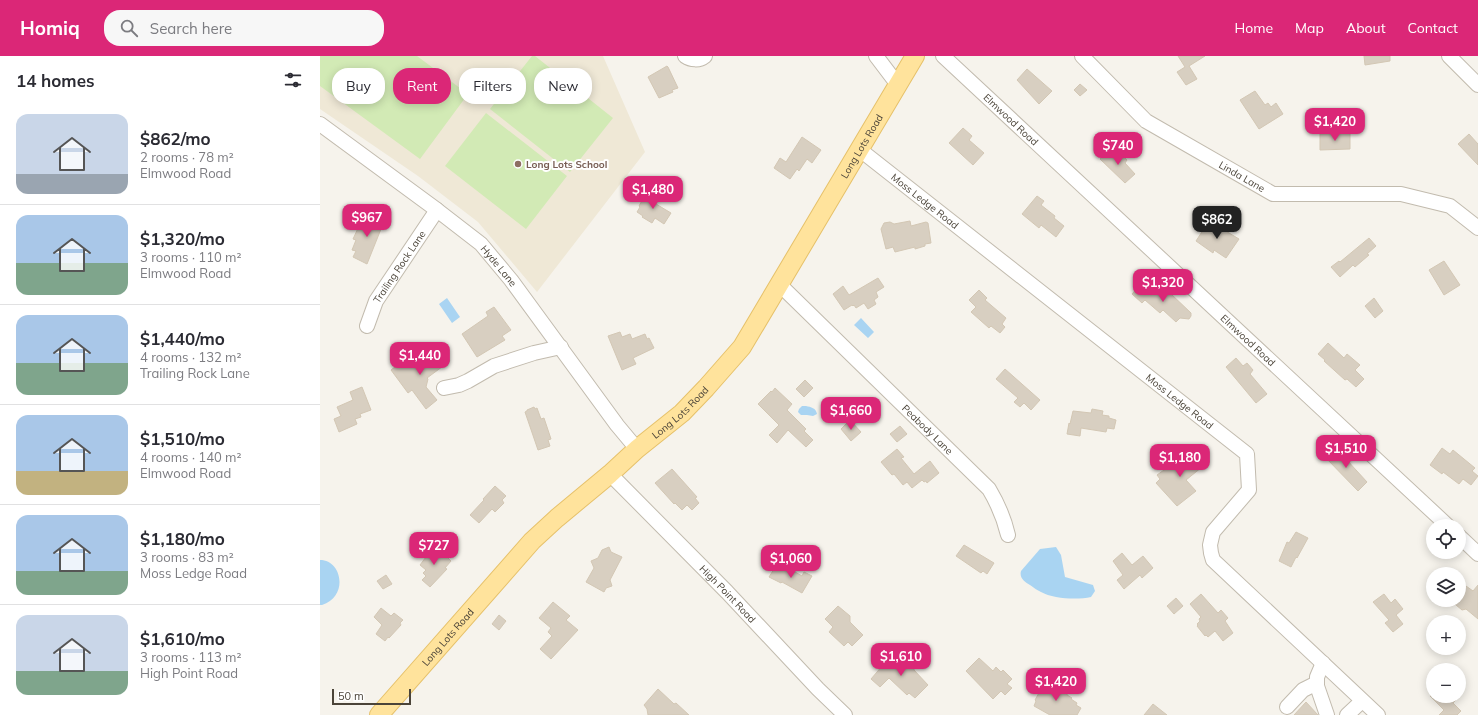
<!DOCTYPE html>
<meta charset="utf-8">
<style>
:root{--surface:#fff;--page:#f7f7f7;--text:#2b2b33;--muted:#7c7c81;--line:#e1e1e2;--accent:#db2777}
body{margin:0;font-family:Mulish,sans-serif;background:var(--page);color:var(--text);height:100vh;display:flex;flex-direction:column;font-size:15px;white-space:nowrap}
*{box-sizing:border-box;margin:0}
p{font-size:13px;color:var(--muted)}
.icon{flex:none;width:22px;height:22px;fill:none;stroke:currentColor;stroke-width:2;stroke-linecap:round;stroke-linejoin:round}
.map{position:relative;flex:1;overflow:hidden}
.drawer{display:flex;flex-direction:column;background:var(--surface);width:320px}
.drawer>*{flex:none}
.top-card{position:absolute;left:12px;top:12px;width:380px;height:36px;display:flex;gap:8px}
.controls{position:absolute;left:1106px;top:463px;display:grid;gap:8px}
.controls a{display:grid;place-items:center;width:40px;height:40px;border-radius:50%;background:var(--surface);box-shadow:0 2px 10px #0003;font-size:20px}
.scale{position:absolute;left:12px;bottom:10px;width:79px;box-sizing:border-box;padding-left:4px;border:2px solid #4b4439;border-top:0;font-size:11px;line-height:14px;white-space:nowrap;color:#4b4439;-webkit-text-stroke:3px #fff;paint-order:stroke}
.price{position:absolute;translate:-50% -34px;padding:0 9px;border-radius:8px;background:var(--accent);color:#fff;font-size:13px;line-height:26px;filter:drop-shadow(0 1px 2px #0008)}
.price::after{content:'';position:absolute;left:50%;top:24px;width:12px;height:9px;margin-left:-6px;background:inherit;clip-path:polygon(0 0,100% 0,50% 100%)}
.price.on{background:#222;color:#fff}
ul{padding:0;list-style:none}
li{display:flex;align-items:center;gap:12px;height:100px;padding:0 16px}
li+li{border-top:1px solid var(--line)}
li span{display:grid;place-items:center;flex:none;width:112px;height:80px;border-radius:12px;color:#555}
li>.icon{margin-inline-start:auto}
span .icon{width:48px;height:48px;fill:#fffc;stroke-width:1}
li b{font-size:17px}
h2{display:flex;justify-content:space-between;align-items:center;height:48px;padding:0 16px;font-size:17px}
.chip{padding:0 14px;border-radius:16px;background:var(--surface);box-shadow:0 2px 10px #0003;font-size:14px;line-height:36px}
.chip.on{background:var(--accent);color:#fff}
header{display:flex;align-items:center;gap:24px;box-sizing:border-box;height:56px;padding:0 20px;background:var(--accent);color:#fff}
header strong{font-size:19px}
nav{display:flex;gap:22px;margin-inline-start:auto;font-size:14px}
.search{width:280px;height:36px;background:var(--page);display:flex;align-items:center;gap:10px;box-sizing:border-box;padding:0 14px;border-radius:16px;color:var(--muted);font-size:15px}
main{display:flex;flex:1;min-height:0}
.map>svg:first-child{display:block}
.education{fill:#efe8d6}
.green{fill:#d2eab5}
.water{fill:#a9d4f2}
.building{fill:#d8cfc1;stroke:#d3c7b4}
.lines{fill:none;stroke-linecap:round;stroke-linejoin:round}
.minor-casing{stroke:#c2bbae;stroke-width:16}
.major-casing{stroke:#e6c16a;stroke-width:20}
.minor{stroke:#fff;stroke-width:14}
.major{stroke:#ffe39c;stroke-width:18}
.education-dot{fill:#8d6e63;stroke:#fff;stroke-width:1.5}
.labels{text-anchor:middle;dominant-baseline:central;stroke-width:4;stroke-linejoin:round;paint-order:stroke}
.street-label{font-size:10px;fill:#4b4439;stroke:#fff}
.education-label{font-size:10px;font-weight:bold;fill:#785e54;stroke:#fff;text-anchor:start}
</style>
<header>
<strong>Homiq</strong>
<div class="search"><svg class="icon" aria-label="search" viewBox="0 0 24 24"><circle cx="10" cy="10" r="6"/><path d="M15 15l6 6"/></svg>Search here</div>
<nav><a>Home</a><a>Map</a><a>About</a><a>Contact</a></nav>
</header>
<main>
<section class="drawer">
<h2>14 homes<svg class="icon" aria-label="filters" viewBox="0 0 24 24"><path d="M4 7h16M4 17h16"/><circle cx="9" cy="7" r="2"/><circle cx="15" cy="17" r="2"/></svg></h2>
<ul>
<li><span style="background:linear-gradient(#c9d6e8 75%,#9aa5b1 0)"><svg class="icon" aria-label="home" viewBox="0 0 24 24"><path d="M3 11l9-7 9 7M6 9v11h12V9"/></svg></span><div><b>$862/mo</b><p>2 rooms · 78 m²</p><p>Elmwood Road</p></div></li>
<li><span style="background:linear-gradient(#a9c7e8 60%,#7fa58c 0)"><svg class="icon" aria-label="home" viewBox="0 0 24 24"><path d="M3 11l9-7 9 7M6 9v11h12V9"/></svg></span><div><b>$1,320/mo</b><p>3 rooms · 110 m²</p><p>Elmwood Road</p></div></li>
<li><span style="background:linear-gradient(#a9c7e8 60%,#7fa58c 0)"><svg class="icon" aria-label="home" viewBox="0 0 24 24"><path d="M3 11l9-7 9 7M6 9v11h12V9"/></svg></span><div><b>$1,440/mo</b><p>4 rooms · 132 m²</p><p>Trailing Rock Lane</p></div></li>
<li><span style="background:linear-gradient(#a9c7e8 70%,#c2b280 0)"><svg class="icon" aria-label="home" viewBox="0 0 24 24"><path d="M3 11l9-7 9 7M6 9v11h12V9"/></svg></span><div><b>$1,510/mo</b><p>4 rooms · 140 m²</p><p>Elmwood Road</p></div></li>
<li><span style="background:linear-gradient(#a9c7e8 70%,#7fa58c 0)"><svg class="icon" aria-label="home" viewBox="0 0 24 24"><path d="M3 11l9-7 9 7M6 9v11h12V9"/></svg></span><div><b>$1,180/mo</b><p>3 rooms · 83 m²</p><p>Moss Ledge Road</p></div></li>
<li><span style="background:linear-gradient(#c9d6e8 70%,#7fa58c 0)"><svg class="icon" aria-label="home" viewBox="0 0 24 24"><path d="M3 11l9-7 9 7M6 9v11h12V9"/></svg></span><div><b>$1,610/mo</b><p>3 rooms · 113 m²</p><p>High Point Road</p></div></li>
</ul>
</section>
<div class="map">
<svg width="1158" height="659" viewBox="0 0 1158 659">
<rect width="100%" height="100%" fill="#f6f3ec"/>
<path class="education" d="M0 0H283L325 96 217 236 158 166 98 120 0 53Z"/>
<path class="green" d="M0 0H97L148 38 100 103 0 30Z
M212 0H215L293 62 250 116 170 53Z
M166 57 247 120 206 173 125 110Z"/>
<path class="water" d="M127 242 140 261 132 267 119 248Z
M541 262 554 276 548 282 534 269Z
M486 350C491 351 496 352 497 358L493 360 487 359H481L478 356 479 353 482 350Z
M736 491 741 499 745 521 773 529 775 535 771 541C758 544 733 543 721 536 717 534 714 532 710 529 705 526 699 522 701 515L720 493Z
M0 504C22 504 29 540 2 549H0Z"/>
<path class="building" d="M858 0H885L869 10 877 23 866 29 857 16 865 11Z
M1044 0H1070V5L1045 9Z
M347 10 348 11 358 32 352 34 353 36 339 42 328 21Z
M707 13 732 35 719 48 697 24Z
M760 28 767 34 760 40 754 34Z
M935 35 945 49 948 47 951 51 956 47 963 58 939 73 920 44Z
M643 72 652 80 649 84 664 97 653 109 629 87Z
M1030 77V93L1000 94V78Z
M1149 78 1158 88V109L1138 88Z
M482 81 501 94 492 107 487 103 479 115 477 113 470 123 454 112 460 102 466 106Z
M790 93 799 102 802 99 807 104 805 107 815 118 805 127 780 103Z
M327 136 334 141 336 148 351 157 344 168 335 162 332 167 322 161 323 160 317 156 320 151 319 150Z
M717 140 724 145 721 149 735 160 734 162 744 170 736 181 721 169 719 172 702 158Z
M51 157 65 163 47 208 33 201 36 195 32 194 36 184 33 183 40 168 45 170Z
M590 165 591 170 606 166 608 167 611 187 605 188V190L595 193V191L575 196 573 191 566 193 561 173 564 167 570 166 574 168Z
M889 165 919 183 906 202 894 194 893 197 876 185Z
M1049 182 1056 190 1047 198 1049 199 1035 211 1033 209 1020 221 1011 211 1019 205 1020 206Z
M1124 205 1140 229 1124 239 1109 214Z
M558 222 564 231 556 236 558 241 554 244 556 248 548 253 544 247 536 252 534 249 533 250 532 249 524 254 513 238 523 230 529 239Z
M820 229 832 239 839 231H840L850 237 871 257V260L869 263 860 262 856 266 843 254 840 257 825 244 822 247 812 238Z
M659 234 667 242 665 244 686 262 682 268 685 271 680 277 671 270 669 272 651 256 656 251 649 244Z
M1054 242 1063 255 1055 262 1045 250Z
M174 251 191 274 182 280 185 284 157 301 142 278 168 260 166 256Z
M300 276 302 281 310 278 312 283 325 278 327 283 329 282 334 292 313 302 316 308 302 314 288 280Z
M1008 287 1024 302 1027 298 1040 309 1035 314 1044 323 1036 331 1027 323 1025 324 1004 305 1005 304 998 298Z
M120 292 130 305 107 322 108 323 106 331 117 344 106 353 92 334 88 337 71 314 89 300 97 310Z
M916 302 923 310 927 307 933 314 930 318 947 338 936 347 906 311Z
M685 313 720 344 711 354 704 347 700 351 694 346 698 342 676 323Z
M485 324 493 332 484 341 476 333Z
M42 331 51 354 40 358 41 361 35 363 37 368 19 376 14 363 21 360 17 351 33 344 30 336Z
M455 332 472 348 467 354 486 373 484 375 493 384 486 391 468 374 457 387 449 379 459 369 438 348 451 335 452 336Z
M214 351 215 353 217 352 221 363 224 362 231 383 228 384 230 390 218 394 205 356 207 355V354Z
M772 353 783 355 782 359 789 360V362L796 364 794 373 787 372 786 376 761 372 760 380 747 378 749 367 750 368 753 355 771 357Z
M530 364 541 376 531 385 521 373Z
M580 370 587 378 577 386 570 378Z
M1015 391 1047 426 1038 435 1005 401Z
M1122 392 1130 398 1133 394 1155 412 1152 415 1158 420 1151 429 1143 423 1139 428 1123 416 1122 418 1110 409Z
M577 393 584 401 581 402 594 418 610 405 619 417 607 427 606 425 604 426 602 424 592 432 587 426 583 429 574 418 572 419 561 406Z
M871 395 877 403 881 400 887 407 866 424 876 435 857 450 836 427 840 423 837 419Z
M352 413 377 441 375 442 379 447 372 454 367 449 362 454 355 447 354 448 335 427Z
M175 430 186 440 182 444 184 447 175 456 172 453 159 467 150 459 164 444 163 443Z
M976 476 988 482 977 502 976 501 971 511 959 505 967 486 969 487Z
M644 489 674 507 667 518 663 515 661 517 636 500Z
M107 491 118 501 122 496 131 505 125 512 127 513 110 531 102 524 106 520 103 517 106 514 100 509 106 501 101 497Z
M289 491 291 496 302 501 290 524 292 530 286 532 284 536 266 526 274 512 271 505 278 502 282 494Z
M802 497 812 509 823 500 833 512 822 522 820 519 804 533 797 524 803 519 793 505Z
M456 510 466 516 468 512 482 520 484 516 492 520 482 537 462 526 461 527 449 521Z
M66 519 72 528 63 533 57 525Z
M1158 529V563L1146 553 1142 554 1130 544H1139V538L1146 530 1153 535Z
M881 538 898 557 901 554 908 562 905 565 913 577 903 585 895 575 888 581 886 579 885 580 877 570 878 569 877 568 880 565 879 563 881 561 870 548Z
M1064 538 1071 547 1075 543 1083 553 1076 559 1083 568 1073 576 1065 567 1069 564 1053 546Z
M856 542 863 550 854 558 847 550Z
M233 546 250 560 246 564 258 574 231 603 220 593 232 580 228 576 231 572 219 562Z
M518 550 530 560V566L543 579 532 590 528 586 524 590 509 576 513 571 505 563Z
M61 552 71 560 74 557 83 564 80 567 81 569 69 582 68 581 65 585 56 578 62 569 54 561Z
M179 559 186 565 179 574 172 568Z
M579 598 594 609V614L608 629 595 642 589 637 587 639 569 622 560 631 551 623 563 609 566 612Z
M659 602 673 615 676 611 681 616 683 614 692 623 687 628 692 632 685 639 681 635 673 643 646 615Z
M726 627 734 631 735 630 747 637V639L752 642 751 643 757 647 756 649 761 652 757 659H730L714 650 716 645 715 644 724 628 725 629Z
M338 633 354 648 356 647 369 659H328L327 653 324 649Z
M1110 640H1140L1133 647 1141 655 1137 659H1119L1124 654Z
M986 646 998 659H974Z
M833 648 847 659H824Z"/>
<g class="lines">
<defs>
<g id="minor">
<path d="M365 0C371 4 379 5 385 0"/>
<path d="M556 0 578 29"/>
<path id="s1" d="M623 0 1128 470"/>
<path id="s2" d="M762 0 826 65 953 138H1081L1130 150 1158 172"/>
<path d="M1129 0 1158 29"/>
<path id="s3" d="M0 68 117 154 161 188 191 224 297 369 317 393"/>
<path id="s4" d="M539 93 927 398 929 434 893 476 890 489 891 497 893 504 1058 659"/>
<path id="s5" d="M459 228 669 433C678 448 684 462 688 479"/>
<path id="s6" d="M47 270 56 245 117 154"/>
<path d="M124 332 139 329 148 325 174 310 214 297 241 291"/>
<path id="s7" d="M290 418 407 536 498 633 525 659"/>
<path d="M1139 480 1158 498"/>
<path d="M1003 607 997 621V630L1007 659"/>
<path d="M967 651 983 634 997 627"/>
<path d="M1027 659 1042 645"/>
</g>
<g id="major">
<path id="s8" d="M59 659 212 485 237 462 290 418 317 393 362 357 386 332 422 291 595 0"/>
</g>
</defs>
<use href="#minor" class="minor-casing"/>
<use href="#major" class="major-casing"/>
<use href="#minor" class="minor"/>
<use href="#major" class="major"/>
</g>
<circle class="education-dot" cx="198" cy="108" r="4"/>
<g class="labels">
<g class="street-label">
<text stroke="none"><textPath href="#s1" startOffset="93">Elmwood Road</textPath></text>
<text stroke="none"><textPath href="#s8" startOffset="752">Long Lots Road</textPath></text>
<text stroke="none"><textPath href="#s2" startOffset="202">Linda Lane</textPath></text>
<text stroke="none"><textPath href="#s4" startOffset="84">Moss Ledge Road</textPath></text>
<text stroke="none"><textPath href="#s3" startOffset="229">Hyde Lane</textPath></text>
<text stroke="none"><textPath href="#s6" startOffset="68">Trailing Rock Lane</textPath></text>
<text stroke="none"><textPath href="#s1" startOffset="417">Elmwood Road</textPath></text>
<text stroke="none"><textPath href="#s4" startOffset="408">Moss Ledge Road</textPath></text>
<text stroke="none"><textPath href="#s8" startOffset="428">Long Lots Road</textPath></text>
<text stroke="none"><textPath href="#s5" startOffset="208">Peabody Lane</textPath></text>
<text stroke="none"><textPath href="#s7" startOffset="168">High Point Road</textPath></text>
<text stroke="none"><textPath href="#s8" startOffset="104">Long Lots Road</textPath></text>
</g>
<g class="education-label">
<text x="206" y="108">Long Lots School</text>
</g>
</g>
</svg>
<div class="controls">
<a><svg class="icon" aria-label="locate" viewBox="0 0 24 24"><circle cx="12" cy="12" r="6"/><path d="M12 2v4M12 18v4M2 12h4M18 12h4"/></svg></a>
<a><svg class="icon" aria-label="layers" viewBox="0 0 24 24"><path d="M12 4l9 5-9 5-9-5zM3 14l9 5 9-5"/></svg></a>
<a>+</a>
<a>−</a>
</div>
<div class="scale">50 m</div>
<b class="price" style="left:1015px;top:86px">$1,420</b>
<b class="price" style="left:798px;top:110px">$740</b>
<b class="price" style="left:333px;top:154px">$1,480</b>
<b class="price" style="left:47px;top:182px">$967</b>
<b class="price on" style="left:897px;top:184px">$862</b>
<b class="price" style="left:843px;top:247px">$1,320</b>
<b class="price" style="left:100px;top:320px">$1,440</b>
<b class="price" style="left:531px;top:375px">$1,660</b>
<b class="price" style="left:1026px;top:413px">$1,510</b>
<b class="price" style="left:860px;top:422px">$1,180</b>
<b class="price" style="left:114px;top:510px">$727</b>
<b class="price" style="left:471px;top:523px">$1,060</b>
<b class="price" style="left:581px;top:621px">$1,610</b>
<b class="price" style="left:736px;top:646px">$1,420</b>
<div class="top-card">
<a class="chip">Buy</a>
<a class="chip on">Rent</a>
<a class="chip">Filters</a>
<a class="chip">New</a>
</div>
</div>
</main>
